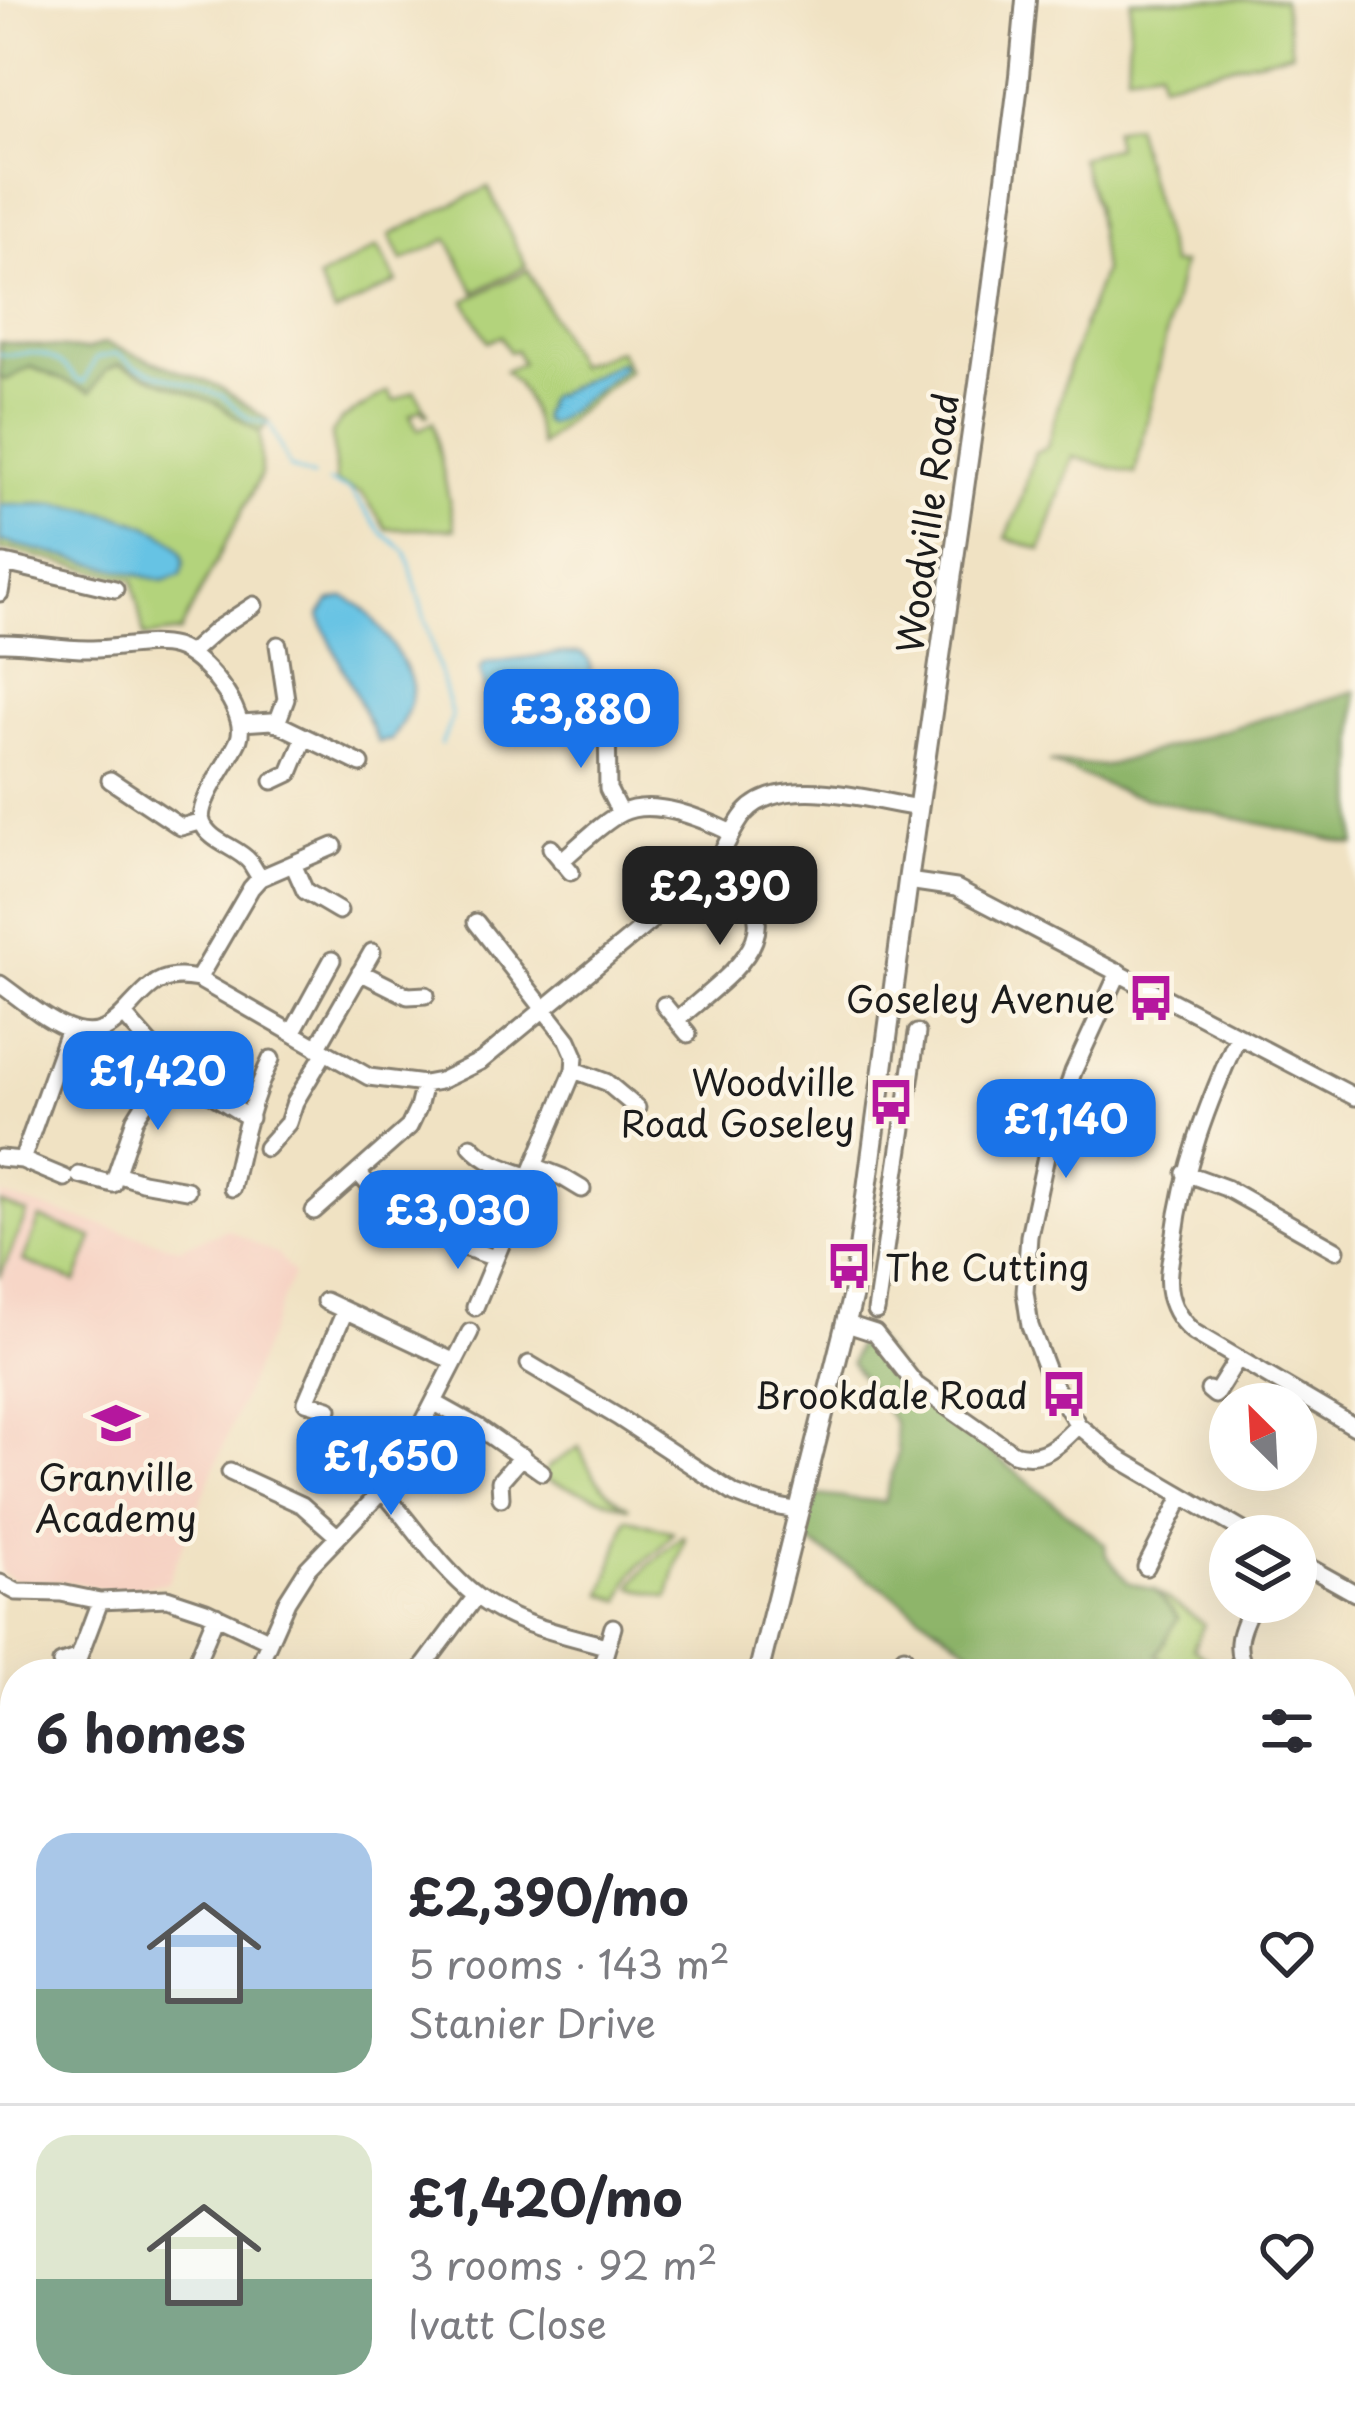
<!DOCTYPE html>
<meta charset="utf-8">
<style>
:root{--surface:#fff;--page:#f7f7f7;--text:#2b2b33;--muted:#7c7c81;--line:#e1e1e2;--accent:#1a73e8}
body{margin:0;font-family:"Playpen Sans",sans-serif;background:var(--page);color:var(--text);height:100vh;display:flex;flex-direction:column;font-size:45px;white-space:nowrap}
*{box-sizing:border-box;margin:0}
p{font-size:39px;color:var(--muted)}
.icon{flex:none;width:66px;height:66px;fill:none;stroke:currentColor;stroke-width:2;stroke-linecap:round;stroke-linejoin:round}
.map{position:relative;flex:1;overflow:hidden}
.drawer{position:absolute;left:0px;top:1659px;width:1356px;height:771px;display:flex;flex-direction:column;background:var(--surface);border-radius:48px 48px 0 0;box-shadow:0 12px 48px #0002}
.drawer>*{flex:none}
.needle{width:78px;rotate:336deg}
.fabs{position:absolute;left:1209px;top:1383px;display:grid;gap:24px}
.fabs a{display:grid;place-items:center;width:108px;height:108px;border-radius:50%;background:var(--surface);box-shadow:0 12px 48px #0002;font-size:60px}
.price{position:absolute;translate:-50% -102px;padding:0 27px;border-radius:24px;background:var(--accent);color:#fff;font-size:39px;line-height:78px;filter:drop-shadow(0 3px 6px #0008)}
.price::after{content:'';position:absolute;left:50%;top:72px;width:36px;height:27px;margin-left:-18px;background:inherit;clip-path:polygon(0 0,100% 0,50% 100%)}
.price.current{background:#222;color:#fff}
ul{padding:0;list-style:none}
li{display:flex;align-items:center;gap:36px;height:300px;padding:0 36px}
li+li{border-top:3px solid var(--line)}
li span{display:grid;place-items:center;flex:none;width:336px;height:240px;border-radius:36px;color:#555}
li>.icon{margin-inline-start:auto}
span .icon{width:144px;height:144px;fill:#fffc;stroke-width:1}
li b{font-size:51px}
h2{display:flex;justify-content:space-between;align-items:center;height:144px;padding:0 36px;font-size:51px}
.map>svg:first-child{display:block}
.built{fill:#f6d2c3}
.industrial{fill:#d1bfbd}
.green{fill:#b3d37b;stroke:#68784c;stroke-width:3}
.forest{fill:#8eb56b;stroke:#556844;stroke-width:3}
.water{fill:#66c3e4;stroke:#417080;stroke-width:3}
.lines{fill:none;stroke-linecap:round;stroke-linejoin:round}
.stream{stroke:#66c3e4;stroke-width:3}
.minor-casing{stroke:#867f70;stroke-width:21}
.major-casing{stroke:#867f70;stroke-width:24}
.highway-casing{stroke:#867f70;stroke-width:27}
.minor{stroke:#fff;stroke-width:15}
.major{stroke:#fff;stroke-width:18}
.highway{stroke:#fff;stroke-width:21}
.labels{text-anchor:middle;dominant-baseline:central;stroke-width:9;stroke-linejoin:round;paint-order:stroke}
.street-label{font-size:36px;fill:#1c1c1c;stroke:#fcf5e5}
.poi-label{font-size:36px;fill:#1c1c1c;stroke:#fcf5e5;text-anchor:end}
</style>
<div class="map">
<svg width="1355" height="2429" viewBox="0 0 1355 2429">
<rect width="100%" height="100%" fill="#fcf5e5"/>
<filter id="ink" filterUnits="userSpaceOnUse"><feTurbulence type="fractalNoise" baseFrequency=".00833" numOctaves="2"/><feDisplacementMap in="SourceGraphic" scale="24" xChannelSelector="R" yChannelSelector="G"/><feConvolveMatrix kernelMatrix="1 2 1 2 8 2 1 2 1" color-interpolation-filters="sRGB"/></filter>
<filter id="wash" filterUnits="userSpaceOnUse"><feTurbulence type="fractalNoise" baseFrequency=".004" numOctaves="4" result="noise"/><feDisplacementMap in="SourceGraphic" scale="48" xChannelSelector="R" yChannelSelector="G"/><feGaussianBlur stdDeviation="2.7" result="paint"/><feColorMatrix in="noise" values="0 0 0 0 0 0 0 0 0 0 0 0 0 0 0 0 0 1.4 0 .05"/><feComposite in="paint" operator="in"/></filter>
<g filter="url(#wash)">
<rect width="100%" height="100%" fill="#f0e2c3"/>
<path class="built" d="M0 1195 179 1248 227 1229 278 1255 293 1274 168 1582 111 1592 73 1582 17 1581 0 1572Z
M637 2415H717L710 2429H642Z"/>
<path class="industrial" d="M439 2415H605L610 2429H414Z"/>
<path class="green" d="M1131 0H1283L1292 52 1161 82 1159 68 1127 73Z
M1134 125 1171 264H1182L1135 474 1073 457 1041 550 1006 538 1018 510 1035 452 1047 447 1069 366 1103 271 1095 205 1080 158 1116 147 1113 130Z
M488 187 526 266 475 292 448 239 402 261 390 235Z
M378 247 397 282 335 313 318 279Z
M528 270 577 366 619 350 629 370 572 416 541 446C532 415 530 394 505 371L522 363 516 350 509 352 501 336 488 342 465 301Z
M118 364 216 403 260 433 261 475 180 632 144 637 133 580 10 550 0 551V377L6 379 31 367 91 391 106 370Z
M388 391 394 401 415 391 428 414 426 415 422 409 410 415 418 430 433 422 455 529H387L362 493 336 483 332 433 341 420Z
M0 1203 27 1213 0 1277Z
M40 1218 93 1238 76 1282 23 1261Z
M579 1447C591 1475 604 1492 630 1508L541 1478 549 1466Z
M627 1518 673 1532C661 1552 647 1555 635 1571 628 1579 625 1591 621 1601L603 1594Z
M682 1536 685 1537 668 1598 632 1587C642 1565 666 1553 682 1536Z
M1155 1590 1204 1624 1193 1648 1223 1674H1184L1156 1655Z
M1341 1750 1355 1759V1869L1341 1896Z
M1119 2415H1234L1233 2429H1161L1147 2424 1144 2429H1117Z"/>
<path class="forest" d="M0 342 86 350 105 343 219 386 269 421 260 433 216 403 119 364 106 370 91 392 31 367 6 380 0 377Z
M1355 691V845L1124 793 1049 762 1105 766Z
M861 1332 871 1336 912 1388 1105 1544 1106 1555 1128 1582 1155 1590 1178 1618 1157 1655 1184 1674H1004L882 1587 802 1538 817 1495 884 1502 898 1453 894 1422 851 1363Z
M1355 1880V2047L1341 2022V1901Z"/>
<path class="water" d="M620 362 623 367 618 373 557 420 548 424 543 421 542 414 548 398Z
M51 504C82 506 174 523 183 556 185 564 183 568 181 575L163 581 0 541V505Z
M345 597C347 598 361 606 362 607 377 621 410 667 412 687 413 706 401 725 391 740L378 742 323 626 320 615 329 601Z
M562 653H581L589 660 591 669 588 680 567 691 537 701 505 724 490 717 480 669 485 663Z"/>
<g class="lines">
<path class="stream" d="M0 354C14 358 19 352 32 353 51 354 67 366 77 380L84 382 96 358 117 354 135 366 222 396 249 419 270 424 290 468 313 477
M328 482 350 490 383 534 406 551 452 717 441 745"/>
</g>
</g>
<g filter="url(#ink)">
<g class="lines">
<defs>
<path id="minor" d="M0 563H5L0 593
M5 563 115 589
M0 643C31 642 61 650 92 649 118 649 149 640 175 647 201 654 249 711 239 739 232 758 196 802 202 822 209 842 238 847 250 862 251 863 259 877 260 878
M189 654 217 629 254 605
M588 713 622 712
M607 713 608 789 620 813
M241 723 272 721 361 764
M277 723 286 699 278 645
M110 780 181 827 202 821
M273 781 290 773 305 737
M551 848 571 872
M561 861C580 845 600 824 621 813 653 797 703 819 732 833
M293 864 305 891 339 911
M908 881 956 888 1355 1097
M360 972 408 996 426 995
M1119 972 1073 1072 1048 1147 1029 1236 1025 1292 1030 1326 1050 1379 1078 1425 1118 1458 1252 1536
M198 979 251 888 260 878 334 846
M0 984C20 998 41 1017 64 1027 111 1048 123 1008 152 986 165 975 182 976 198 979L369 1077 424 1084 440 1081 481 1061 704 877C724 857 728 834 745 813 781 772 871 801 919 808
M664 1005 688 1034
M125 1016 173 1071 250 1118
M677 1020C734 970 802 931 718 863
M292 1033 332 960
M1238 1036C1208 1103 1183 1167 1174 1240 1171 1257 1166 1278 1170 1295 1174 1311 1183 1324 1195 1333L1355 1427
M317 1048 372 952
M574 1070 606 1082 637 1108
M471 1146C487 1164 508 1169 530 1177
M266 1148 288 1123 295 1102 325 1052
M0 1158 22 1160 65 1178
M22 1160 69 1029
M534 1166 562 1177 582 1189
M358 1172 397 1219 422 1235
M1185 1173 1226 1188 1336 1250
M117 1174 142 1182 187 1190
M79 1175 113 1184 135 1119 168 1066
M232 1188C241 1144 251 1100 271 1059
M314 1211 409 1127 418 1108 424 1084
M438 1238 495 1258
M325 1301 453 1361
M475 1307 574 1070 575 1056 568 1040 476 922
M876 1311 917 1033
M847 1324 875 1333 916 1385 1013 1453C1044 1462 1058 1445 1078 1425
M529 1364 618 1417 735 1494 759 1503 800 1511
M1209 1390 1215 1395 1238 1358
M435 1403 478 1427 542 1472
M329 1409 306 1402 345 1311
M230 1472 302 1505 337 1536
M382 1491C413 1525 439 1567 476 1596 512 1624 562 1634 606 1646
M501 1498 500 1481 522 1456
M1296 1560 1355 1593
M1146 1567 1182 1497
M0 1583 17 1592 61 1593 100 1601 167 1598 206 1611 268 1640
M61 1663 79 1657 100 1601
M196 1663 216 1615
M377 1671 381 1674
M255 1674 287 1601 308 1568 382 1491 406 1456 470 1332
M418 1674 476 1596
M599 1674 613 1627
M900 1674 904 1657
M1249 1674C1230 1650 1241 1627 1254 1602
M0 1830 15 1822
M1355 2223V2384
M0 2282 15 2274
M286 2415 289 2429
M630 2415 635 2429
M913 2415 919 2429
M85 2419 121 2429
M1113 2429 1115 2415
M1239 2429 1240 2415"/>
<path id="major" d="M758 1674 853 1294 908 881 989 313 1019 76 1026 0
M391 2429 416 2415"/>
<path id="highway" d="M0 1878 15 1898
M786 2415 815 2429"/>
</defs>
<use href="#minor" class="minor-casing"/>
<use href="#major" class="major-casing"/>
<use href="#highway" class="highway-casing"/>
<use href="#minor" class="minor"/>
<use href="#major" class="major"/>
<use href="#highway" class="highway"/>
</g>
</g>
<defs>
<symbol id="bus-bare" viewBox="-9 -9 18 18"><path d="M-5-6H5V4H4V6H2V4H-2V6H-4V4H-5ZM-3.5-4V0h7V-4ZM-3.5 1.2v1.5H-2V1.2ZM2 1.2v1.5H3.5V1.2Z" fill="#b5179e" stroke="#fcf5e5" stroke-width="2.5" paint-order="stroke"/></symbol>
<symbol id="school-bare" viewBox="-9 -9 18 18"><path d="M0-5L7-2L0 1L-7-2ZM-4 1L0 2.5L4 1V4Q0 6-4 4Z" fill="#b5179e" stroke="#fcf5e5" stroke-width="2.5" paint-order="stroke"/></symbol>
</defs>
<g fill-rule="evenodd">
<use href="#bus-bare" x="1118" y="965" width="66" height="66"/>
<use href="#bus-bare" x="858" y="1069" width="66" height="66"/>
<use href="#bus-bare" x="816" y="1233" width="66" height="66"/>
<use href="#bus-bare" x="1031" y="1361" width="66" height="66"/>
<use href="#school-bare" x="83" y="1390" width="66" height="66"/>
</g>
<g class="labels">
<g class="street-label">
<text transform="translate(926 523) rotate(-82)">Woodville Road</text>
</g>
<g class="poi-label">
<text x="1115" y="998">Goseley Avenue</text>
<text x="855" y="1081">Woodville<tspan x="855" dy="41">Road Goseley</tspan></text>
<text x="885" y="1266" text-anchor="start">The Cutting</text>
<text x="1028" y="1394">Brookdale Road</text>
<text x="116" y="1476" text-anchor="middle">Granville<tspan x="116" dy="41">Academy</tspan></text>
</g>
</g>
</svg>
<div class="fabs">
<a><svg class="needle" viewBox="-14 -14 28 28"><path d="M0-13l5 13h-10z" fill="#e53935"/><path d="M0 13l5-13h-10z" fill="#7c7c81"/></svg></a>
<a><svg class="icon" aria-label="layers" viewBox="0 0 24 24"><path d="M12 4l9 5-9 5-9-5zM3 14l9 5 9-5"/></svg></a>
</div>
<b class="price" style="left:581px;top:771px">£3,880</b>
<b class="price current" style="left:720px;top:948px">£2,390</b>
<b class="price" style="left:158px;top:1133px">£1,420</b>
<b class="price" style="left:1066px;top:1181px">£1,140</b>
<b class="price" style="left:458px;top:1272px">£3,030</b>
<b class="price" style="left:391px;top:1518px">£1,650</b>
<section class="drawer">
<h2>6 homes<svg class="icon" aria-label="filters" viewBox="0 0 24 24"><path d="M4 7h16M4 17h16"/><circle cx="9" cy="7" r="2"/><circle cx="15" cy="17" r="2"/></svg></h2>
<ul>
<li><span style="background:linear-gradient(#a9c7e8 65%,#7fa58c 0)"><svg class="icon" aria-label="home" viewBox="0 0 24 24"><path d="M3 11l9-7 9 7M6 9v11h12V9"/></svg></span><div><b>£2,390/mo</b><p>5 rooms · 143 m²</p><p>Stanier Drive</p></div><svg class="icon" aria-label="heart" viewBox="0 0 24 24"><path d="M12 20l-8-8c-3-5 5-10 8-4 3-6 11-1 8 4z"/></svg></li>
<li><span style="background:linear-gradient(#dfe7d0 60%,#7fa58c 0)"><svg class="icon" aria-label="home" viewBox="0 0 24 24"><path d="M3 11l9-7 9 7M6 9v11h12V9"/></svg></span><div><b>£1,420/mo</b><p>3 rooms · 92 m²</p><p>Ivatt Close</p></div><svg class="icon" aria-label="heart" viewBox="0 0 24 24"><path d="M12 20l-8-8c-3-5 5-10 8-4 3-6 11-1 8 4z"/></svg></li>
</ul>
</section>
</div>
